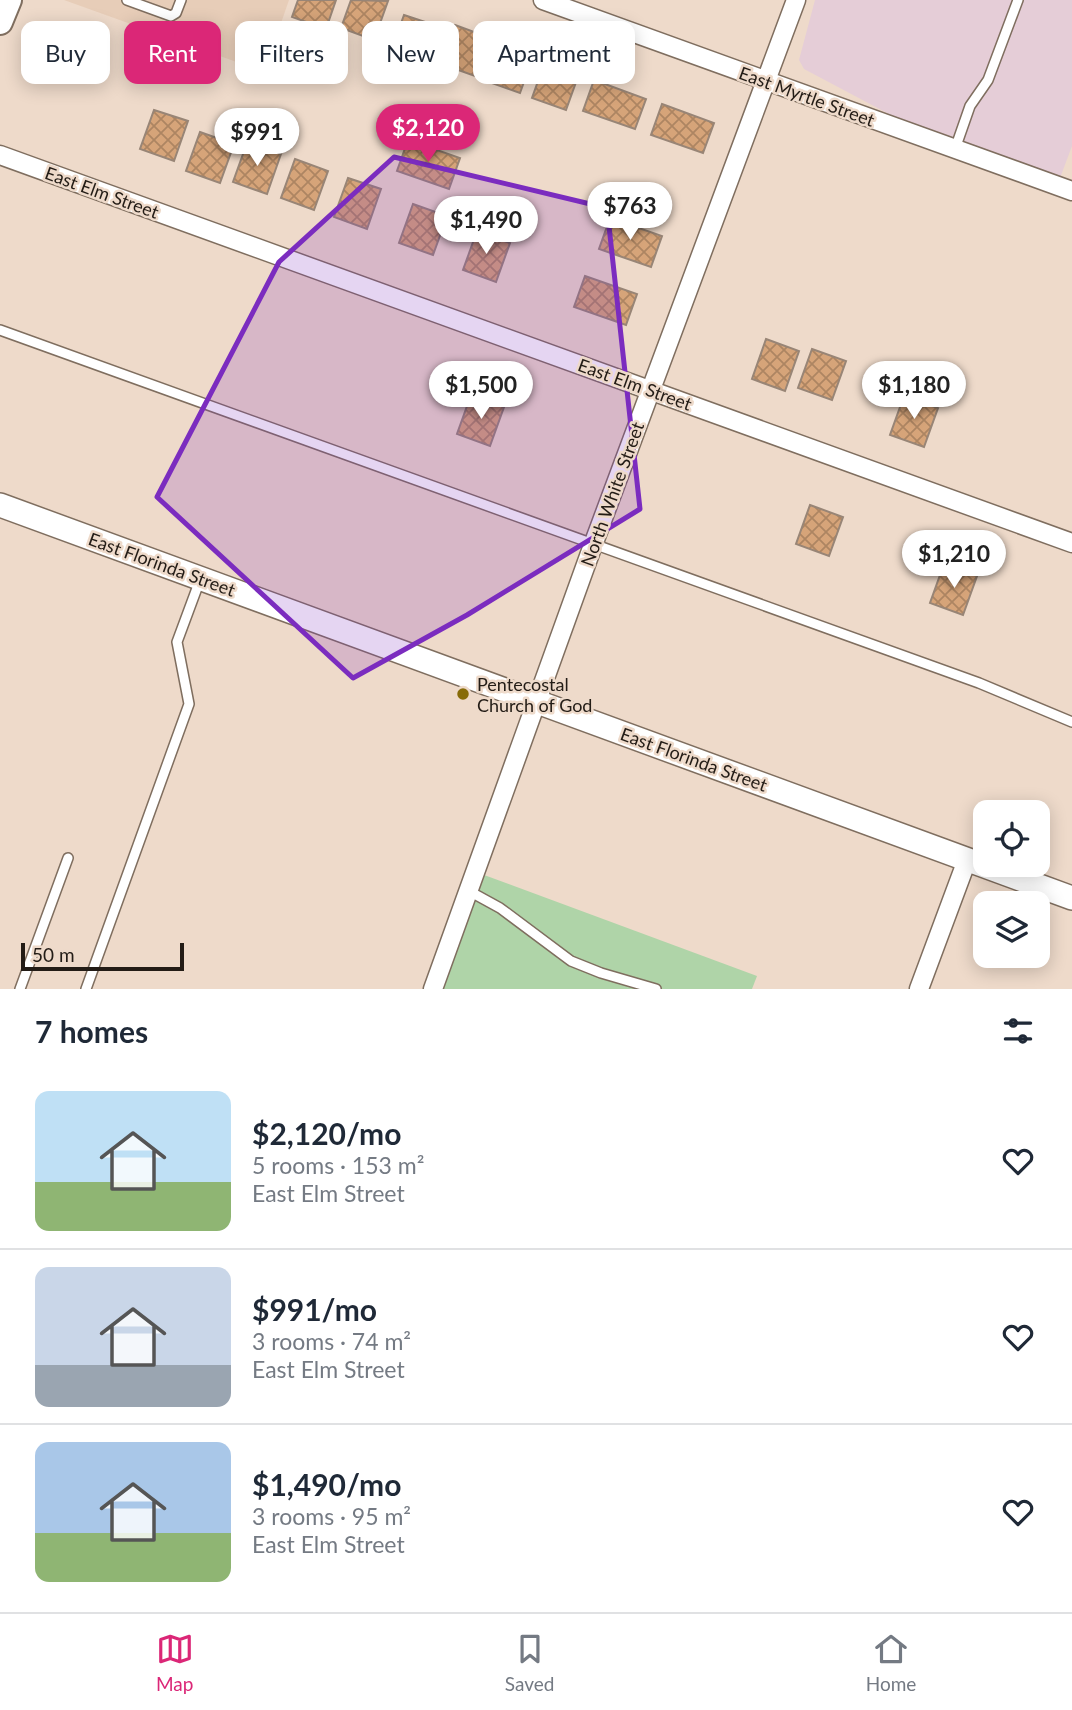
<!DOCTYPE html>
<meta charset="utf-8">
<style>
:root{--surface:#fff;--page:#f6f6f7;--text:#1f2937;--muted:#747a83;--line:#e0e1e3;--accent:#db2777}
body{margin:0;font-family:Lato,sans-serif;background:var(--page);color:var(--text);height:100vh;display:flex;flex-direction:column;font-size:26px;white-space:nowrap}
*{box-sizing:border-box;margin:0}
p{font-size:23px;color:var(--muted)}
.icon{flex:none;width:38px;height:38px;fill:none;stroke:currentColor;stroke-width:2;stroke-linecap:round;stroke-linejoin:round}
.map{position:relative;height:989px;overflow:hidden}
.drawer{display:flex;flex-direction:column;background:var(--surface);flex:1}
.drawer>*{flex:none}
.hud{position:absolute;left:21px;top:21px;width:700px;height:63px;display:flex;gap:14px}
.controls{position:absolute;left:973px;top:800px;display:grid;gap:14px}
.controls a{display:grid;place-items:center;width:77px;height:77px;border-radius:14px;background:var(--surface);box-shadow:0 4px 18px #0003;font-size:35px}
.scale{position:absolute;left:21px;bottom:18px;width:163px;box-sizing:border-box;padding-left:7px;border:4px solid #231c16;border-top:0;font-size:19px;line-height:24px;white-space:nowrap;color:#231c16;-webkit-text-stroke:5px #eedaca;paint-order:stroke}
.price{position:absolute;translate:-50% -60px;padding:0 16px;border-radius:24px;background:#fff;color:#222;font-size:23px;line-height:46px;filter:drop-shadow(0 2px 4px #0008)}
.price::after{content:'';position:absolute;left:50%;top:42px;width:21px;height:16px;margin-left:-10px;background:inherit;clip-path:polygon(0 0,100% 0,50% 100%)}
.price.on{background:var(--accent);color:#fff}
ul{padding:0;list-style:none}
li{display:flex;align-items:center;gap:21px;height:175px;padding:0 35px}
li+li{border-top:2px solid var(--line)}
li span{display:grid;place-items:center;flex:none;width:196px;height:140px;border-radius:14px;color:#555}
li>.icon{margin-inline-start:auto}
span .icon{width:84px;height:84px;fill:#fffc;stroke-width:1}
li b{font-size:30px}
h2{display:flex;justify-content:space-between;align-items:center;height:84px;padding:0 35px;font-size:30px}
.chip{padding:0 24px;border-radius:14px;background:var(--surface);box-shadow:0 4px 18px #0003;font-size:24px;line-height:63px}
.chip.on{background:var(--accent);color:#fff}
.tabs{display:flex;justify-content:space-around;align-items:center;height:98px;border-top:2px solid var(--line);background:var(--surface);font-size:19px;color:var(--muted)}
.tabs a{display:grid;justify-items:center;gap:4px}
.tabs .on{color:var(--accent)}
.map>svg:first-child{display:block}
.built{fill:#e7cdb8}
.education{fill:#e5cdd7}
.grass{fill:#afd4a8}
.building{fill:url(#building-cross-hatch);stroke:#988576;stroke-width:2}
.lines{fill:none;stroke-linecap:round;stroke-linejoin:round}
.service-casing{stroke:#7f6e5f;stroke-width:12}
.minor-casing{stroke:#7f6e5f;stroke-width:21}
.tertiary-casing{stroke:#7f6e5f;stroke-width:26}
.secondary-casing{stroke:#7f6e5f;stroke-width:28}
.service{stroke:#fff;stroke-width:9}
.minor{stroke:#fff;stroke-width:18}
.tertiary{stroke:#fff;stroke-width:23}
.secondary{stroke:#fff;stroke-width:24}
.marked{fill:#7b2cbf;fill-opacity:0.2;stroke:#7b2cbf;stroke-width:5;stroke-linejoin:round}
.poi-dot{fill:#876b08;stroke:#eedaca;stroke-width:2.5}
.labels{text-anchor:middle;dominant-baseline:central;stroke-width:5;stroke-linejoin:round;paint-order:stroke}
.street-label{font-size:18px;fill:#231c16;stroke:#eedaca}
.poi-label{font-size:18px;fill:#231c16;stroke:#eedaca;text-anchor:start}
</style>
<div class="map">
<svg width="1072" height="989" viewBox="0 0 1072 989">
<defs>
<pattern id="building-cross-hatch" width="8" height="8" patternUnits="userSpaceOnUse" patternTransform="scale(1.75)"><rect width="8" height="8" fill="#d6a479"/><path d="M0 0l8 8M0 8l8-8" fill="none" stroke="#ad8562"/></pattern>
</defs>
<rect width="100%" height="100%" fill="#eedaca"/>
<path class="built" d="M64 0H289L264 72Z"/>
<path class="education" d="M815 0H1072V146L1057 186 955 149 804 69 799 60Z"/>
<path class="grass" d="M476 872 757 976 752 989H433Z"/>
<path class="building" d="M298 0H336L326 29 292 17Z
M351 0 388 1 374 40 341 28Z
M404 15 437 26 423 66 390 54Z
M455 25 488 37 475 76 441 64Z
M501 42 534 54 520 93 486 81Z
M546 59 580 71 566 110 532 98Z
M594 80 646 99 635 129 583 111Z
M662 104 714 123 703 153 651 135Z
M154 110 188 121 174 161 140 149Z
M200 132 234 144 220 183 186 171Z
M408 140 460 158 449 189 397 171Z
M247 143 281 154 267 194 233 182Z
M295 159 328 171 314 210 281 198Z
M348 178 381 189 367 229 334 217Z
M413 204 447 216 433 255 399 243Z
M610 218 662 236 651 267 599 249Z
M477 231 510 243 496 282 463 270Z
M585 276 637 294 626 325 574 307Z
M766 339 799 351 785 391 752 379Z
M812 349 846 361 832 400 798 388Z
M471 395 504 407 490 446 457 434Z
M904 396 938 408 924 447 890 435Z
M810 505 843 517 829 556 796 544Z
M944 564 977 576 963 615 930 603Z"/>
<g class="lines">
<defs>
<path id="service" d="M127 0 171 16 176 13 181 0
M955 149 970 106 988 80 1018 0
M0 330 979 683 1072 722
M469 891 500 908 571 961 601 973 656 989
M20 989 68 858
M86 989 189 704 177 642 200 580"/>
<path id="minor" d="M543 0 1072 191
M0 155 1072 543
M433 989 593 545 796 0
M919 989 967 860"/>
<path id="tertiary" d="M0 505 1072 898"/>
<path id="secondary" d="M0 22 9 0"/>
</defs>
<use href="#service" class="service-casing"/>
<use href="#minor" class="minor-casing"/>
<use href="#tertiary" class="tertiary-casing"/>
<use href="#secondary" class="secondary-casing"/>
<use href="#service" class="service"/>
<use href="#minor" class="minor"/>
<use href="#tertiary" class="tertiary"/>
<use href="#secondary" class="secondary"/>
</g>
<path class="marked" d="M394 157 607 208 640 509 467 615 353 678 157 497 279 262Z"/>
<circle class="poi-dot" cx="463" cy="694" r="7"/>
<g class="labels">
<g class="street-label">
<text transform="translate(807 96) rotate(20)">East Myrtle Street</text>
<text transform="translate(102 192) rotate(20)">East Elm Street</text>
<text transform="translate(635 384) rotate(20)">East Elm Street</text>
<text transform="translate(612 494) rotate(-70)">North White Street</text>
<text transform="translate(162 564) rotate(20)">East Florinda Street</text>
<text transform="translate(694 759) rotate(20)">East Florinda Street</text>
</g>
<g class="poi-label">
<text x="477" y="684">Pentecostal<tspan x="477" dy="21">Church of God</tspan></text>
</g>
</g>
</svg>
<div class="controls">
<a><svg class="icon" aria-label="locate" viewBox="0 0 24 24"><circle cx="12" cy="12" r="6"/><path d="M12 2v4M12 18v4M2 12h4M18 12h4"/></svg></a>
<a><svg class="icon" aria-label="layers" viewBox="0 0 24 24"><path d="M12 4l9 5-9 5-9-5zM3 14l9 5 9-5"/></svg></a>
</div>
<div class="scale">50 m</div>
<b class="price on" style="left:428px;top:164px">$2,120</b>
<b class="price" style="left:257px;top:168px">$991</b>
<b class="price" style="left:630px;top:242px">$763</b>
<b class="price" style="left:486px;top:256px">$1,490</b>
<b class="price" style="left:481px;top:421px">$1,500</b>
<b class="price" style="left:914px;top:421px">$1,180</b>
<b class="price" style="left:954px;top:590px">$1,210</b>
<div class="hud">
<a class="chip">Buy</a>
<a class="chip on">Rent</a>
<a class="chip">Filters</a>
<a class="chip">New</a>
<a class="chip">Apartment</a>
</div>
</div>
<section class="drawer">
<h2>7 homes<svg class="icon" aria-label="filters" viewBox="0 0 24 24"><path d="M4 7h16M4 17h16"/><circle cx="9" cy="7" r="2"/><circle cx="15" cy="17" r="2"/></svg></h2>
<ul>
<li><span style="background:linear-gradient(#bfe0f5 65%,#8fb573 0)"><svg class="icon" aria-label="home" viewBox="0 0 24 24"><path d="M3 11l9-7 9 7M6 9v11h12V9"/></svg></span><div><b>$2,120/mo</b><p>5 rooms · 153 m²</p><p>East Elm Street</p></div><svg class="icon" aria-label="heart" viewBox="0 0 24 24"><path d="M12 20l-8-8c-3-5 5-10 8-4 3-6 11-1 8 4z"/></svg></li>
<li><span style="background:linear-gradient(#c9d6e8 70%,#9aa5b1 0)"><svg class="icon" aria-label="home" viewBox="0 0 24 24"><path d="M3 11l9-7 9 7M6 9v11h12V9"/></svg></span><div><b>$991/mo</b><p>3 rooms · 74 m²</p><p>East Elm Street</p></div><svg class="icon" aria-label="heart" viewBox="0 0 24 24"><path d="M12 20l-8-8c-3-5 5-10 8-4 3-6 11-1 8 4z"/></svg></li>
<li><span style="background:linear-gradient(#a9c7e8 65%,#8fb573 0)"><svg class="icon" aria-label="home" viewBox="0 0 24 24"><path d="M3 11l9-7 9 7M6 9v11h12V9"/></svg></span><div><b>$1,490/mo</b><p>3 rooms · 95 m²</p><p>East Elm Street</p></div><svg class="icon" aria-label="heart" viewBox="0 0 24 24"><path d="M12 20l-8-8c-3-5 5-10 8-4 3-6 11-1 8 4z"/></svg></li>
</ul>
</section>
<nav class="tabs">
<a class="on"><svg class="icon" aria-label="map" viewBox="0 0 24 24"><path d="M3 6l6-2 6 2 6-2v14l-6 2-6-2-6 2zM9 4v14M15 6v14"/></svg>Map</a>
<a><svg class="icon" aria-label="saved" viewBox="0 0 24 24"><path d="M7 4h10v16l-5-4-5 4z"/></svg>Saved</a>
<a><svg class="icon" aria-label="home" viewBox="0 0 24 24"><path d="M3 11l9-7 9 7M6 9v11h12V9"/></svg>Home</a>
</nav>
